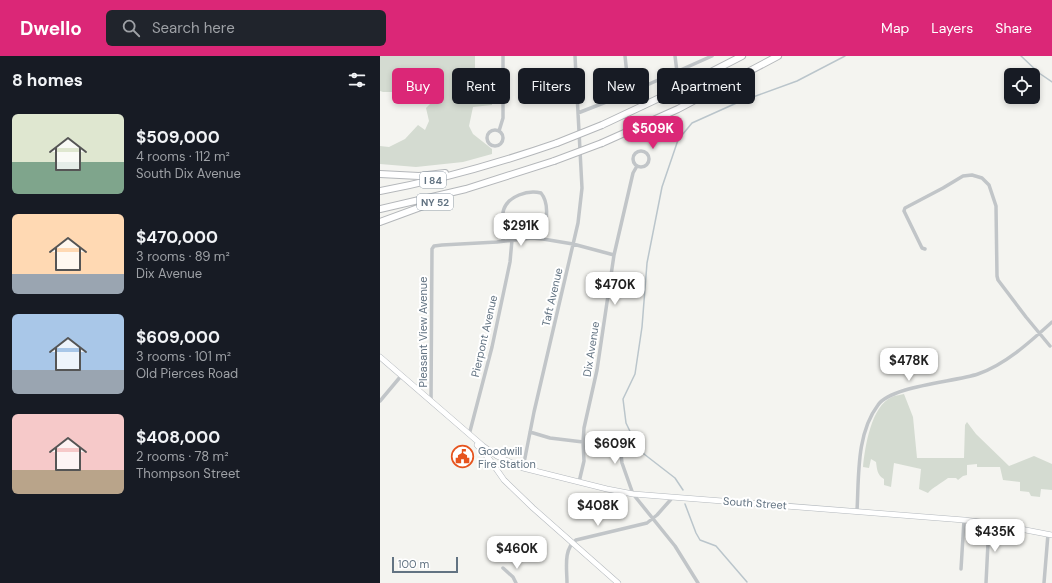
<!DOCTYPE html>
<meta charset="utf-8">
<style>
:root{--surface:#171b24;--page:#20242c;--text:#f1f3f6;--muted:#9ea1a6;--accent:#db2777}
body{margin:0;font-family:"DM Sans",sans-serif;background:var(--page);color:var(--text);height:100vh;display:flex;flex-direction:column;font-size:15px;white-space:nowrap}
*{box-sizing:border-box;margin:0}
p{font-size:13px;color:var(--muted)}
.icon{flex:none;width:22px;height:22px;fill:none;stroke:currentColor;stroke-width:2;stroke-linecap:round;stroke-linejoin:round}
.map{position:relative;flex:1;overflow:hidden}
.sheet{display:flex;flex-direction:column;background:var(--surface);width:380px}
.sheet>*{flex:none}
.hud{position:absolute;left:12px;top:12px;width:380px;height:36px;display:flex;gap:8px}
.buttons{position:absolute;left:624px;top:12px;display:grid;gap:8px}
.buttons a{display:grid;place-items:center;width:36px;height:36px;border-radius:6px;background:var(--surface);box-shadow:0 2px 6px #0003;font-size:20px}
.scale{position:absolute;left:12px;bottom:10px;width:66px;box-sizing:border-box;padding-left:4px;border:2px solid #627382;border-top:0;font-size:11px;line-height:14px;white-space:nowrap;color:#627382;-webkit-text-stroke:3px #fff;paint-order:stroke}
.price{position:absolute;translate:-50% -34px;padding:0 9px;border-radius:8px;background:#fff;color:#222;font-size:13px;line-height:26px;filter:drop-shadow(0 1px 2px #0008)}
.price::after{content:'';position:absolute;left:50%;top:24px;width:12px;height:9px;margin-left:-6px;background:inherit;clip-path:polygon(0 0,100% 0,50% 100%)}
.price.current{background:var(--accent);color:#fff}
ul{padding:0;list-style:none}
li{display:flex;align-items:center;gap:12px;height:100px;padding:0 12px}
li span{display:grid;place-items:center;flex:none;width:112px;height:80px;border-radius:6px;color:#555}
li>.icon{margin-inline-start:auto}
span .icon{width:48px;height:48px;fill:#fffc;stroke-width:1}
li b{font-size:17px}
h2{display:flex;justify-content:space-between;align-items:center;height:48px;padding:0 12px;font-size:17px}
.chip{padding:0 14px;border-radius:6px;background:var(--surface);box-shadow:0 2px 6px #0003;font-size:14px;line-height:36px}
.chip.current{background:var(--accent);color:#fff}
header{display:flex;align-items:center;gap:24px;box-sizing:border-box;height:56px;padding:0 20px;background:var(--accent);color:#fff}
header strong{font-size:19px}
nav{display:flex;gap:22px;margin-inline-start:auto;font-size:14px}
.search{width:280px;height:36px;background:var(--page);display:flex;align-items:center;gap:10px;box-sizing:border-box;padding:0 14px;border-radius:6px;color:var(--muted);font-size:15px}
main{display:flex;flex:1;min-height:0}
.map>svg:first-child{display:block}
.green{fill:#d4dbd1}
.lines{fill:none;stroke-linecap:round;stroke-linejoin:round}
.stream{stroke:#bac5cb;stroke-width:1.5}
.secondary-casing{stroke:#b3b8bd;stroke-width:6}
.highway-casing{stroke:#b4b7ba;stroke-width:8}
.street{stroke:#c1c5c8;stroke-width:3.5}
.secondary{stroke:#fff;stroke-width:5}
.highway{stroke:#fff;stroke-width:6}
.highway-bridge-casing{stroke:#b4b7ba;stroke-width:8;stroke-linecap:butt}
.highway-bridge{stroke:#fff;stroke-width:6}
.labels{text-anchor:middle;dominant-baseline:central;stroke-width:4;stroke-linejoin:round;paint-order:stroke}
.shield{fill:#fff;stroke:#919da8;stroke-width:1}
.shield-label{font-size:10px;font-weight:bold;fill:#627382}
.street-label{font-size:11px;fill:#627382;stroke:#fff}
.poi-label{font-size:11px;fill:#627382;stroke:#fff;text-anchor:start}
</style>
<header>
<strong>Dwello</strong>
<div class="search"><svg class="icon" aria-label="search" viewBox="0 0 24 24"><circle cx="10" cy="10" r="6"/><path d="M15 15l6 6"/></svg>Search here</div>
<nav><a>Map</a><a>Layers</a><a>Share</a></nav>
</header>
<main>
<section class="sheet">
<h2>8 homes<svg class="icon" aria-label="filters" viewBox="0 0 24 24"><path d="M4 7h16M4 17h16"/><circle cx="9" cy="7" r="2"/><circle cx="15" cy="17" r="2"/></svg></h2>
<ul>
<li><span style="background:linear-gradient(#dfe7d0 60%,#7fa58c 0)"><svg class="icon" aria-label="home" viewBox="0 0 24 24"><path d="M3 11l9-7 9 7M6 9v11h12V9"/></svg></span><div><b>$509,000</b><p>4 rooms · 112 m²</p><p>South Dix Avenue</p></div></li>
<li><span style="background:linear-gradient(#ffd9b3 75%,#9aa5b1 0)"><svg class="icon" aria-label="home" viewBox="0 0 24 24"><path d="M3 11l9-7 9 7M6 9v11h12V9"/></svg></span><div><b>$470,000</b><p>3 rooms · 89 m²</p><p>Dix Avenue</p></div></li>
<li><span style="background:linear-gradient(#a9c7e8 70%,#9aa5b1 0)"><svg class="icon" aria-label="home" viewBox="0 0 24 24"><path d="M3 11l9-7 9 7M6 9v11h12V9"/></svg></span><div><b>$609,000</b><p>3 rooms · 101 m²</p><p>Old Pierces Road</p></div></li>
<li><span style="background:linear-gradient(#f6c9c9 70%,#b9a48a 0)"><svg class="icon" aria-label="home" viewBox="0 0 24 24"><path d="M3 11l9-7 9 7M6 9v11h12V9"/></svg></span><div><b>$408,000</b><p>2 rooms · 78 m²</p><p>Thompson Street</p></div></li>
</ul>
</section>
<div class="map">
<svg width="672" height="527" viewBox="0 0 672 527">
<rect width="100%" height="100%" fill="#f4f4f0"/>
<path class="green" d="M0 0H95V34H112V49L93 51 89 70 93 78 112 93V98L83 106 36 111 0 108V90L9 91 25 83 38 69 45 74 49 65 46 52 54 44 46 38 16 31 15 36H3L0 35Z
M524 338 533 361 537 402H584L585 369 587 366 596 378 629 410 654 400 672 408V434L661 433 660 441 651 440 649 436 640 435V426L623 424 620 411H597V408L587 409V419L583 420 578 424 576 422H568C562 427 553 431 548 437L539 433 541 413 514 407 511 431 504 429V423C497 419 497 413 496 406L491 403 489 412 483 411C485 391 491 350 512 341 516 339 521 339 524 338Z"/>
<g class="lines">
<path class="stream" d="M641 0 659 17 672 26
M362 45 417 25 465 0
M303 434 295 422 264 398 256 388 246 367 243 343 255 318 262 271 267 207 282 131 298 84 312 67 361 45 366 39 367 31
M305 448 316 477 320 484 336 490 367 526"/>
<defs>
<path id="secondary" d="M0 301 103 390 117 400 143 412 227 433 253 438 584 464 609 467 672 479
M97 389 110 404 124 424 153 452 238 527"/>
<path id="highway" d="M222 69 290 37 362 0
M222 87 298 53 398 0
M0 118 39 120 65 117
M0 135C60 124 119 107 177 87
M0 153 86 133 174 105
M0 166 68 141"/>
</defs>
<use href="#secondary" class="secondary-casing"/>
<use href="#highway" class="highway-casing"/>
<path class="street" d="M245 0 249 37
M295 0 297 16
M198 57 249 37 332 0
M107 82a8 8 0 1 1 16 0a8 8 0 1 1-16 0Z
M119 75 123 62V0
M253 103a8 8 0 1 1 16 0a8 8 0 1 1-16 0Z
M123 185C123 164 117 148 139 139 146 136 154 135 161 137 171 149 165 169 163 183
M545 193 542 192 524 155 525 152 563 132 583 120 592 119 602 122 609 129 616 150 617 220 618 224 646 261 670 290
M0 345 21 320
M51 346 52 193 54 190 62 189 117 186 152 182 163 183 193 188 234 199
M150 376 170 382 203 386
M89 379 112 291 130 206 132 184
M250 386 244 391 241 398 242 407 253 438 295 490 318 527
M143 412 154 356 198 167 202 132 195 0
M199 426 204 405 203 386 204 372 217 314 234 199 253 117 257 110
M477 455C479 421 476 378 498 349 511 330 574 326 598 318 626 308 650 286 672 266
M123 512 133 521 136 527
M581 513 584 464
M187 527C187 513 183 493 196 484L267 467 277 459 293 441
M606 527 609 467
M664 527 668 478"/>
<use href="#secondary" class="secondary"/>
<use href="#highway" class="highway"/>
<defs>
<path id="highway-bridge" d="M177 87 222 69
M174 105 222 87"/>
</defs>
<use href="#highway-bridge" class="highway-bridge-casing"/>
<use href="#highway-bridge" class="highway-bridge"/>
</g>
<defs>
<symbol id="civic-ring" viewBox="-11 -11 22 22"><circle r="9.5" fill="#fff" stroke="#e6541e" stroke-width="1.5"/><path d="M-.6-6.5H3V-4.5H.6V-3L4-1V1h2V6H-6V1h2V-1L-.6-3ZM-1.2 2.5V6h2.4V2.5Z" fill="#e6541e"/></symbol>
</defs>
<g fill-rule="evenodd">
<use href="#civic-ring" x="70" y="388" width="25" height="25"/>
</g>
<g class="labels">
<g class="shield">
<rect x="40" y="116" width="26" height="16" rx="3"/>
<rect x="37" y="138" width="36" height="16" rx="3"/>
</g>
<g class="shield-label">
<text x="53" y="124">I 84</text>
<text x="55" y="146">NY 52</text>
</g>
<g class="street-label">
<text transform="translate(172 241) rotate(-77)">Taft Avenue</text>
<text transform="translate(43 276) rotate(-90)">Pleasant View Avenue</text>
<text transform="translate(104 280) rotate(-77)">Pierpont Avenue</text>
<text transform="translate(211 293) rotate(-81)">Dix Avenue</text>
<text transform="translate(375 447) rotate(4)">South Street</text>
</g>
<g class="poi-label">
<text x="98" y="395">Goodwill<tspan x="98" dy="13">Fire Station</tspan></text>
</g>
</g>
</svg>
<div class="buttons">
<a><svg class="icon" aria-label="locate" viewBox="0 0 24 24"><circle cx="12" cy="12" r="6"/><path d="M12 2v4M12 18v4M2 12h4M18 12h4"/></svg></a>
</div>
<div class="scale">100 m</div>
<b class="price current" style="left:273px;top:94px">$509K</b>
<b class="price" style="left:141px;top:191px">$291K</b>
<b class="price" style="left:235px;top:250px">$470K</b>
<b class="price" style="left:529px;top:326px">$478K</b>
<b class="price" style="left:235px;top:409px">$609K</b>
<b class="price" style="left:218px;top:471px">$408K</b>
<b class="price" style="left:615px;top:497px">$435K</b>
<b class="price" style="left:137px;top:514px">$460K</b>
<div class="hud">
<a class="chip current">Buy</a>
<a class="chip">Rent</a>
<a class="chip">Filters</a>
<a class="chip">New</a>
<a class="chip">Apartment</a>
</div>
</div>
</main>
